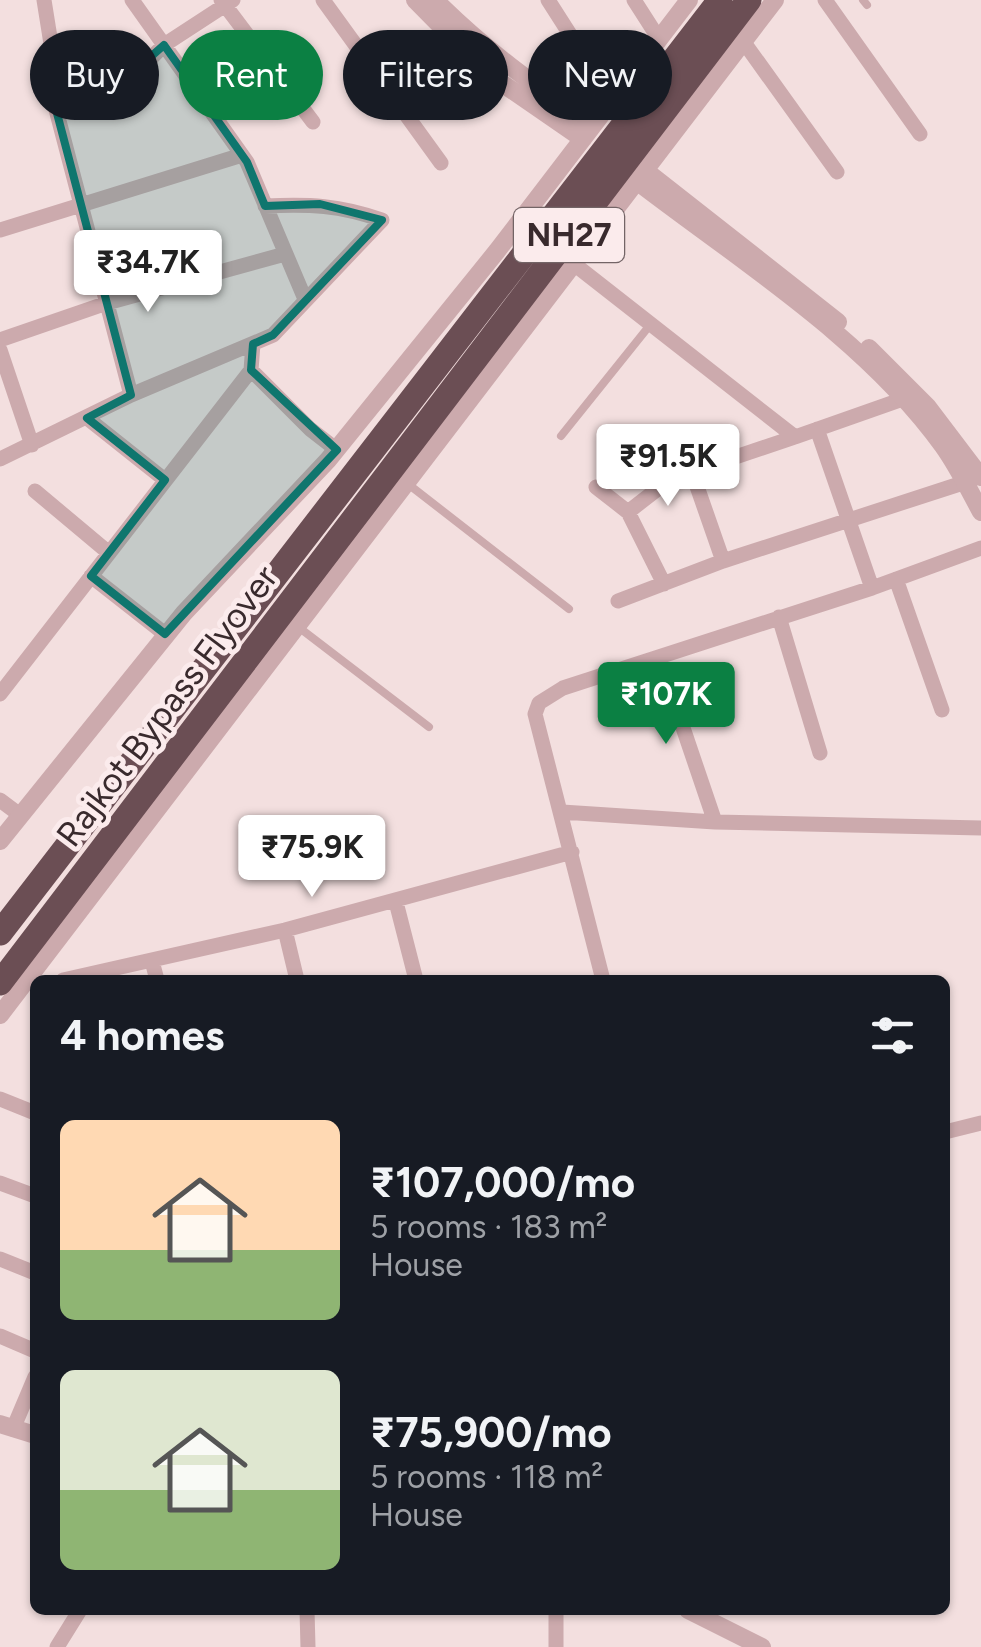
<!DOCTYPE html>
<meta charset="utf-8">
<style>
:root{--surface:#171b24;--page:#20242c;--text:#f1f3f6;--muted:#9ea1a6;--accent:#0b8043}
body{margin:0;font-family:Figtree,sans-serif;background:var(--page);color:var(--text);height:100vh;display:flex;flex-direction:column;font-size:38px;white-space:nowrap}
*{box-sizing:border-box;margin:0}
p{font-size:32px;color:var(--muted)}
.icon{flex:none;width:55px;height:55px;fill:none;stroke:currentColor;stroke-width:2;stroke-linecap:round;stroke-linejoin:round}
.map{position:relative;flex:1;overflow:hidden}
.side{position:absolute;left:30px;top:975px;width:920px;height:640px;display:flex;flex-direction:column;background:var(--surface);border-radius:15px;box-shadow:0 2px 8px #0004}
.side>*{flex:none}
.guide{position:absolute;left:30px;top:30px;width:922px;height:90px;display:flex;gap:20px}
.price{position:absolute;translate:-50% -85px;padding:0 22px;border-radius:10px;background:#fff;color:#222;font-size:32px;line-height:65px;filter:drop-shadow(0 2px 5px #0008)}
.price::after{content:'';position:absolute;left:50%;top:60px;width:30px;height:22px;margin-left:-15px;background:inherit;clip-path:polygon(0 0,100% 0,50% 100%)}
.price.active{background:var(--accent);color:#fff}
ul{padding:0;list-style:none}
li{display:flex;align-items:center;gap:30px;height:250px;padding:0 30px}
li span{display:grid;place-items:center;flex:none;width:280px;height:200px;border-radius:15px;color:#555}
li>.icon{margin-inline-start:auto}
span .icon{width:120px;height:120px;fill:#fffc;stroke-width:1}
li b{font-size:42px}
h2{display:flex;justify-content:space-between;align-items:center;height:120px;padding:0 30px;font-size:42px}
.tag{padding:0 35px;border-radius:45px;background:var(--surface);box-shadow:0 2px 8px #0004;font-size:35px;line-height:90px}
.tag.active{background:var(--accent);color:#fff}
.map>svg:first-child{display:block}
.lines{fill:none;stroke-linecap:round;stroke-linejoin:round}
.service{stroke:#ccaaad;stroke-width:8}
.minor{stroke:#ccaaad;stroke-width:15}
.tertiary{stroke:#ccaaad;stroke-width:18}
.trunk{stroke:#6b4e54;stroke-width:25}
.marked{fill:#0f766e;fill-opacity:0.2;stroke:#0f766e;stroke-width:8;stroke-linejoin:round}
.labels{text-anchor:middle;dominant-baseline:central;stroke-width:10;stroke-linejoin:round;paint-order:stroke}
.shield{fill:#fbebec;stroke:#736466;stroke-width:2.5}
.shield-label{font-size:32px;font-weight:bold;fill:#392a2d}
.street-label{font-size:35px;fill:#392a2d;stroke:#fbebec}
</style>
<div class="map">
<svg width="981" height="1647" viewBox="0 0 981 1647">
<rect width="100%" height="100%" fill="#f3dfdf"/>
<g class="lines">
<path class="service" d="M863 0 867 5
M561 436 650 325
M408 484 569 609
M297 626 429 727"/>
<path class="minor" d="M44 0 52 50 48 79 131 395
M132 0 247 162 305 299
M221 0 313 122
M323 0 441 163
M548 0 612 100
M634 0 659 39
M825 0 920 134
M743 41 837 172
M48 79 104 98 120 90 164 45 233 0
M0 230 242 155
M574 264 795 437 903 399
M0 340 107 303 285 254
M0 350 32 445
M251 370 310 429 337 450
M87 418 165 480
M817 429 872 588
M624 448 671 480
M0 459 131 395 273 335 382 220C339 205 310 204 265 206
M596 487 628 512 664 584
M35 491 109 553
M628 512 664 484 693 475
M723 561 693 475 700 469 795 437
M91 576 165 634
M896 579 942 710
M618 601 723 561 972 480
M779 617 820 753
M659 657 715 822
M0 694 251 370 253 344
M0 800 20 815
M562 812 715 822 981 828
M396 902 416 980
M285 930 297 980
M152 961 157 980
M63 980 285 930 572 852
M603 980 535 714 539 703 563 688 872 588 981 548
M0 1099 35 1113
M945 1132 981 1123
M0 1183 35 1196
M0 1259 35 1273
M0 1336 35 1351
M13 1429 35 1377
M307 1610 308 1647
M556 1610V1647
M57 1647 80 1610"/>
<path class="tertiary" d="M415 0 487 73 583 139
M435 0C485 50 535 86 593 125
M646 171 838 322
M638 182C741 261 867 340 943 446 958 467 969 490 981 512
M869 348 927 406 981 477
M0 841 184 613 328 460 497 251 689 0
M0 1015 775 0
M0 1424 35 1435
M688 1610 762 1647"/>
<path class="trunk" d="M0 933 720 0
M0 983 749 0"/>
</g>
<path class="marked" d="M164 45 247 162 265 206 320 204 382 220 273 335 253 344 251 370 337 450 165 634 91 576 165 480 87 418 131 395 48 79 104 98Z"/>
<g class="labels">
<rect class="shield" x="514" y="208" width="110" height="54" rx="8"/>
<g class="shield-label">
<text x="569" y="235">NH27</text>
</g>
<g class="street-label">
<text transform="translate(167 706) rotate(-53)">Rajkot Bypass Flyover</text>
</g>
</g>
</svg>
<b class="price" style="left:148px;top:315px">₹34.7K</b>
<b class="price" style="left:668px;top:509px">₹91.5K</b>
<b class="price active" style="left:666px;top:747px">₹107K</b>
<b class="price" style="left:312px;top:900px">₹75.9K</b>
<div class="guide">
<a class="tag">Buy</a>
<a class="tag active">Rent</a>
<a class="tag">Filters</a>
<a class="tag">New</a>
</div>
<section class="side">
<h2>4 homes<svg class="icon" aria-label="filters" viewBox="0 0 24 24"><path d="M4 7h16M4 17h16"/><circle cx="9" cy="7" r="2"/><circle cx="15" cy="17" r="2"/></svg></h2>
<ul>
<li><span style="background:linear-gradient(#ffd9b3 65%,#8fb573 0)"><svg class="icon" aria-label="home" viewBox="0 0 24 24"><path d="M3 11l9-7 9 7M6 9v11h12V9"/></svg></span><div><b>₹107,000/mo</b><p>5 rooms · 183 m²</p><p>House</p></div></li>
<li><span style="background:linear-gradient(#dfe7d0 60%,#8fb573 0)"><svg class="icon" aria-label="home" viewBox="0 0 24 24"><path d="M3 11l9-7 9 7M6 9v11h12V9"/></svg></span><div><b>₹75,900/mo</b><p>5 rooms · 118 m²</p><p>House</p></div></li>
</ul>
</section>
</div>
